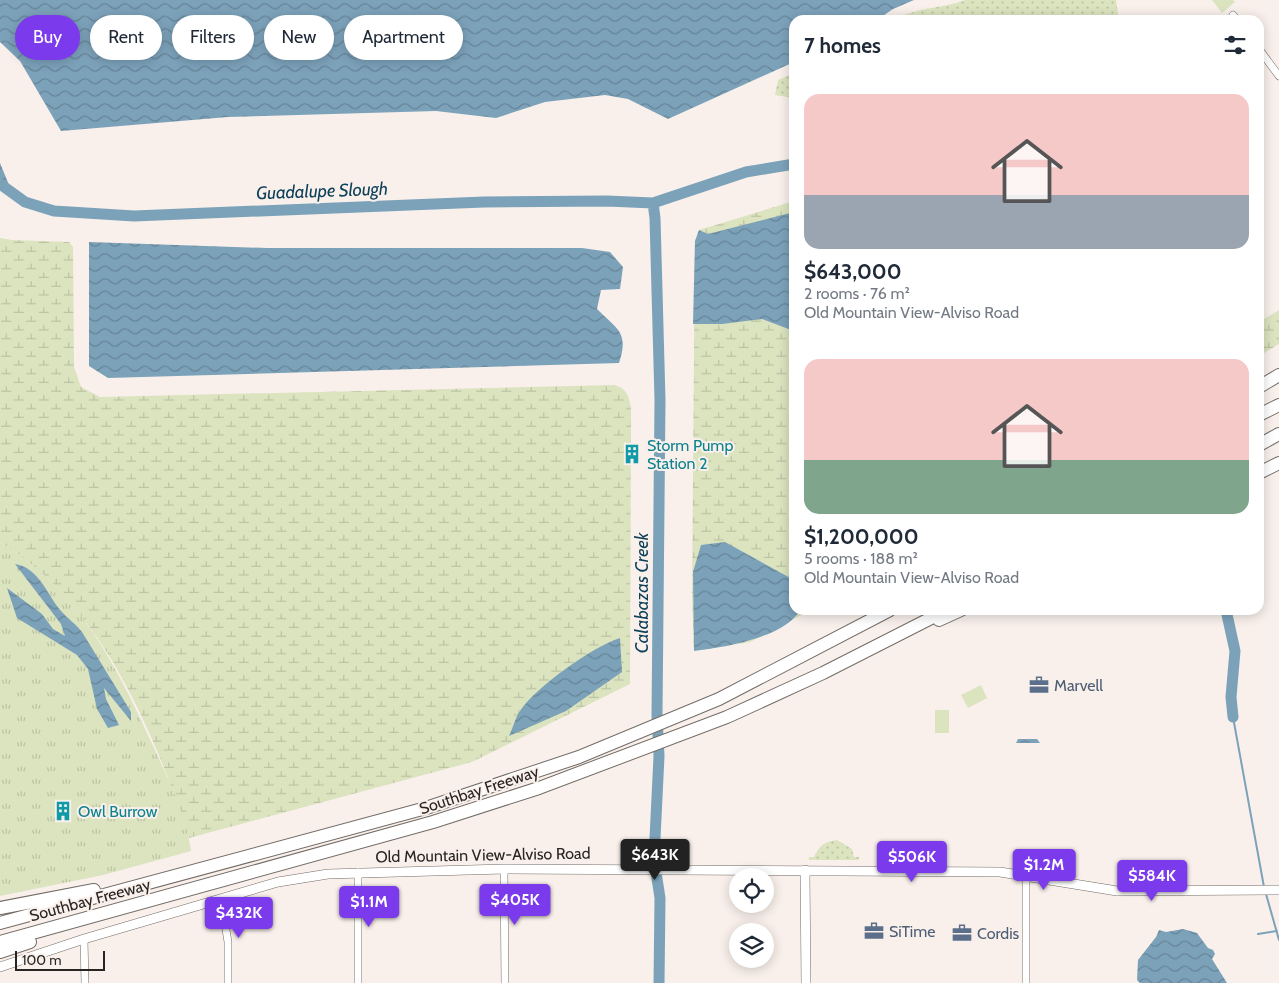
<!DOCTYPE html>
<meta charset="utf-8">
<style>
:root{--surface:#fff;--page:#f6f6f7;--text:#1f2937;--muted:#747a83;--accent:#7c3aed}
body{margin:0;font-family:Cabin,sans-serif;background:var(--page);color:var(--text);height:100vh;display:flex;flex-direction:column;font-size:19px;white-space:nowrap}
*{box-sizing:border-box;margin:0}
p{font-size:16px;color:var(--muted)}
.icon{flex:none;width:28px;height:28px;fill:none;stroke:currentColor;stroke-width:2;stroke-linecap:round;stroke-linejoin:round}
.map{position:relative;flex:1;overflow:hidden}
.drawer{position:absolute;left:789px;top:15px;width:475px;height:600px;display:flex;flex-direction:column;background:var(--surface);border-radius:15px;box-shadow:0 2px 12px #0003}
.drawer>*{flex:none}
.guide{position:absolute;left:15px;top:15px;width:475px;height:45px;display:flex;gap:10px}
.tools{position:absolute;left:729px;top:868px;display:grid;gap:10px}
.tools a{display:grid;place-items:center;width:45px;height:45px;border-radius:50%;background:var(--surface);box-shadow:0 2px 12px #0003;font-size:25px}
.scale{position:absolute;left:15px;bottom:12px;width:90px;box-sizing:border-box;padding-left:5px;border:2px solid #282523;border-top:0;font-size:14px;line-height:18px;white-space:nowrap;color:#282523;-webkit-text-stroke:4px #f9f0eb;paint-order:stroke}
.price{position:absolute;translate:-50% -42px;padding:0 11px;border-radius:5px;background:var(--accent);color:#fff;font-size:16px;line-height:32px;filter:drop-shadow(0 1px 2px #0008)}
.price::after{content:'';position:absolute;left:50%;top:30px;width:15px;height:11px;margin-left:-8px;background:inherit;clip-path:polygon(0 0,100% 0,50% 100%)}
.price.on{background:#222;color:#fff}
ul{padding:0;list-style:none}
li{display:grid;align-content:center;gap:10px;height:265px;padding:0 15px}
li span{display:grid;place-items:center;height:155px;border-radius:15px;color:#555}
li>.icon{margin-inline-start:auto}
span .icon{width:90px;height:90px;fill:#fffc;stroke-width:1}
li b{font-size:21px}
h2{display:flex;justify-content:space-between;align-items:center;height:60px;padding:0 15px;font-size:21px}
.chip{padding:0 18px;border-radius:22px;background:var(--surface);box-shadow:0 2px 12px #0003;font-size:18px;line-height:45px}
.chip.on{background:var(--accent);color:#fff}
.map>svg:first-child{display:block}
.grass{fill:url(#grass-dots)}
.wetland{fill:url(#wetland-marsh)}
.park{fill:url(#park-tufts)}
.pitch{fill:#dbe3bf}
.water{fill:url(#water-waves)}
.lines{fill:none;stroke-linecap:round;stroke-linejoin:round}
.stream{stroke:#7ca2ba;stroke-width:2}
.river{stroke:#7ca2ba;stroke-width:11}
.minor-casing{stroke:#736c67;stroke-width:8}
.tertiary-casing{stroke:#736c67;stroke-width:10}
.motorway-casing{stroke:#736c67;stroke-width:14}
.minor{stroke:#fff;stroke-width:7}
.tertiary{stroke:#fff;stroke-width:9}
.motorway{stroke:#fff;stroke-width:12}
.labels{text-anchor:middle;dominant-baseline:central;stroke-width:4;stroke-linejoin:round;paint-order:stroke}
.culture-label{font-size:16px;fill:#0d838f;stroke:#f9f0eb;text-anchor:start}
.service-label{font-size:16px;fill:#4e5e75;stroke:#f9f0eb;text-anchor:start}
.street-label{font-size:16px;fill:#282523;stroke:#f9f0eb}
.water-label{font-size:18px;font-style:italic;fill:#0e415a;stroke:#f9f0eb}
</style>
<div class="map">
<svg width="1279" height="983" viewBox="0 0 1279 983">
<defs>
<pattern id="grass-dots" width="8" height="8" patternUnits="userSpaceOnUse" patternTransform="scale(1.25)"><rect width="8" height="8" fill="#dbe3bf"/><path d="M2 2h.1M6 6h.1" fill="none" stroke="#bcc3a4" stroke-width="1.8" stroke-linecap="round"/></pattern>
<pattern id="wetland-marsh" width="20" height="14" patternUnits="userSpaceOnUse" patternTransform="scale(1.25)"><rect width="20" height="14" fill="#dbe3bf"/><path d="M1 5h8M5 5V1M11 12h8M15 12V8" fill="none" stroke="#bcc3a4"/></pattern>
<pattern id="park-tufts" width="24" height="20" patternUnits="userSpaceOnUse" patternTransform="scale(1.25)"><rect width="24" height="20" fill="#dbe3bf"/><path d="M3 7l-1-3M5 7V3M7 7l1-3M15 17l-1-3M17 17v-4M19 17l1-3" fill="none" stroke="#bcc3a4"/></pattern>
<pattern id="water-waves" width="16" height="10" patternUnits="userSpaceOnUse" patternTransform="scale(1.25)"><rect width="16" height="10" fill="#7ca2ba"/><path d="M0 5q4-4 8 0t8 0" fill="none" stroke="#668497"/></pattern>
</defs>
<rect width="100%" height="100%" fill="#f9f0eb"/>
<path class="grass" d="M965 0H1116L1119 20H895C915 7 942 9 965 0Z
M794 73V98L775 95 778 80Z
M837 840 852 849 854 857H859V860H809V857H814C820 845 824 842 837 840Z"/>
<path class="wetland" d="M794 201V610H811L750 642 694 651 692 597 695 241 699 230Z
M0 238 12 240 69 242 73 247 74 367 81 387 100 397 615 385C628 390 629 396 631 409L630 684 472 762 189 838C155 732 99 601 0 542Z
M1279 310V344L1259 356V322Z"/>
<path class="park" d="M0 542C78 588 118 668 154 748 169 781 186 815 191 851L103 875 0 896Z"/>
<path class="pitch" d="M1212 0H1233L1235 2 1222 13Z
M981 685 987 698 968 708 961 695Z
M935 710H949V733H935Z"/>
<path class="water" d="M0 0H914L893 9 877 20H794V62L668 119 628 99 605 95 545 102 496 118 436 111 228 117 61 131 20 61 0 42Z
M0 163 9 185 0 189Z
M794 212V331L762 319 722 324H693L695 241 699 230 708 234Z
M89 242 267 248H582L610 252 623 267 620 289 601 290 597 309C618 330 629 332 619 363L108 378 89 366Z
M725 542 794 580V610H800C786 637 723 648 694 651L693 572 701 545Z
M15 564C40 568 47 596 62 612 68 619 76 624 82 632L131 712V721L104 688 106 699 119 725 108 728 97 709 88 669 77 655 17 618 7 588 42 614 53 629 65 636 61 624Z
M620 638 622 672 566 711 509 736C513 728 515 718 520 711 536 687 592 647 620 638Z
M1018 739H1037L1040 743H1016Z
M1183 929 1197 933 1208 948 1213 950 1215 954 1212 959 1227 983H1140L1137 980 1138 960 1156 937 1159 930 1166 932Z"/>
<g class="lines">
<path class="stream" d="M1233 717 1264 887
M1266 894 1279 940
M1258 934 1277 931"/>
<path class="river" d="M0 184 25 202 54 211 134 216 484 202 607 201 653 203 746 172 794 164
M653 203 655 218 660 400 657 715 659 756 654 859 660 898 659 983
M1226 610 1235 651 1231 697 1233 717"/>
<defs>
<path id="minor" d="M1233 15 1237 20
M1259 49 1279 76
M504 869 505 983
M221 899 228 942V983
M84 939 85 983
M358 983V872
M1026 983V876"/>
<path id="tertiary" d="M805 870 806 983
M0 967 84 939 278 882 328 874 504 869 1000 872 1117 891 1279 890"/>
<path id="motorway" d="M1259 387 1279 375
M1259 415 1279 405
M1259 445 1279 434
M1259 473 1279 463
M939 620 961 610
M0 908 94 890
M0 923 426 808 579 757 719 699 890 610
M0 942 433 822 539 788 727 717 823 673 947 610
M0 952 30 942"/>
</defs>
<use href="#minor" class="minor-casing"/>
<use href="#tertiary" class="tertiary-casing"/>
<use href="#motorway" class="motorway-casing"/>
<use href="#minor" class="minor"/>
<use href="#tertiary" class="tertiary"/>
<use href="#motorway" class="motorway"/>
</g>
<defs>
<symbol id="building-bare" viewBox="-9 -9 18 18"><path d="M-4-6H4V6H1V3H-1V6H-4ZM-2.5-4.3h1.7v1.8h-1.7ZM.8-4.3h1.7v1.8H.8ZM-2.5-1h1.7V.8h-1.7ZM.8-1h1.7V.8H.8Z" fill="#0f9aa8" stroke="#f9f0eb" stroke-width="2.5" paint-order="stroke"/></symbol>
<symbol id="office-bare" viewBox="-9 -9 18 18"><path d="M-6-3h4V-5.5h4V-3h4V5H-6ZM-1-4.5V-3h2v-1.5ZM-6 0V1H6V0Z" fill="#5c6f8a" stroke="#f9f0eb" stroke-width="2.5" paint-order="stroke"/></symbol>
</defs>
<g fill-rule="evenodd">
<use href="#building-bare" x="618" y="440" width="28" height="28"/>
<use href="#office-bare" x="1025" y="671" width="28" height="28"/>
<use href="#building-bare" x="49" y="797" width="28" height="28"/>
<use href="#office-bare" x="860" y="917" width="28" height="28"/>
<use href="#office-bare" x="948" y="919" width="28" height="28"/>
</g>
<g class="labels">
<g class="culture-label">
<text x="647" y="445">Storm Pump<tspan x="647" dy="18">Station 2</tspan></text>
<text x="78" y="811">Owl Burrow</text>
</g>
<g class="service-label">
<text x="1054" y="685">Marvell</text>
<text x="889" y="931">SiTime</text>
<text x="977" y="933">Cordis</text>
</g>
<g class="street-label">
<text transform="translate(479 790) rotate(-18)">Southbay Freeway</text>
<text transform="translate(483 855) rotate(-1)">Old Mountain View-Alviso Road</text>
<text transform="translate(90 900) rotate(-15)">Southbay Freeway</text>
</g>
<g class="water-label">
<text transform="translate(322 191) rotate(-2)">Guadalupe Slough</text>
<text transform="translate(642 593) rotate(-90)">Calabazas Creek</text>
</g>
</g>
</svg>
<div class="tools">
<a><svg class="icon" aria-label="locate" viewBox="0 0 24 24"><circle cx="12" cy="12" r="6"/><path d="M12 2v4M12 18v4M2 12h4M18 12h4"/></svg></a>
<a><svg class="icon" aria-label="layers" viewBox="0 0 24 24"><path d="M12 4l9 5-9 5-9-5zM3 14l9 5 9-5"/></svg></a>
</div>
<div class="scale">100 m</div>
<b class="price on" style="left:655px;top:881px">$643K</b>
<b class="price" style="left:912px;top:883px">$506K</b>
<b class="price" style="left:1044px;top:891px">$1.2M</b>
<b class="price" style="left:1152px;top:902px">$584K</b>
<b class="price" style="left:515px;top:926px">$405K</b>
<b class="price" style="left:369px;top:928px">$1.1M</b>
<b class="price" style="left:239px;top:939px">$432K</b>
<div class="guide">
<a class="chip on">Buy</a>
<a class="chip">Rent</a>
<a class="chip">Filters</a>
<a class="chip">New</a>
<a class="chip">Apartment</a>
</div>
<section class="drawer">
<h2>7 homes<svg class="icon" aria-label="filters" viewBox="0 0 24 24"><path d="M4 7h16M4 17h16"/><circle cx="9" cy="7" r="2"/><circle cx="15" cy="17" r="2"/></svg></h2>
<ul>
<li><span style="background:linear-gradient(#f6c9c9 65%,#9aa5b1 0)"><svg class="icon" aria-label="home" viewBox="0 0 24 24"><path d="M3 11l9-7 9 7M6 9v11h12V9"/></svg></span><div><b>$643,000</b><p>2 rooms · 76 m²</p><p>Old Mountain View-Alviso Road</p></div></li>
<li><span style="background:linear-gradient(#f6c9c9 65%,#7fa58c 0)"><svg class="icon" aria-label="home" viewBox="0 0 24 24"><path d="M3 11l9-7 9 7M6 9v11h12V9"/></svg></span><div><b>$1,200,000</b><p>5 rooms · 188 m²</p><p>Old Mountain View-Alviso Road</p></div></li>
</ul>
</section>
</div>
